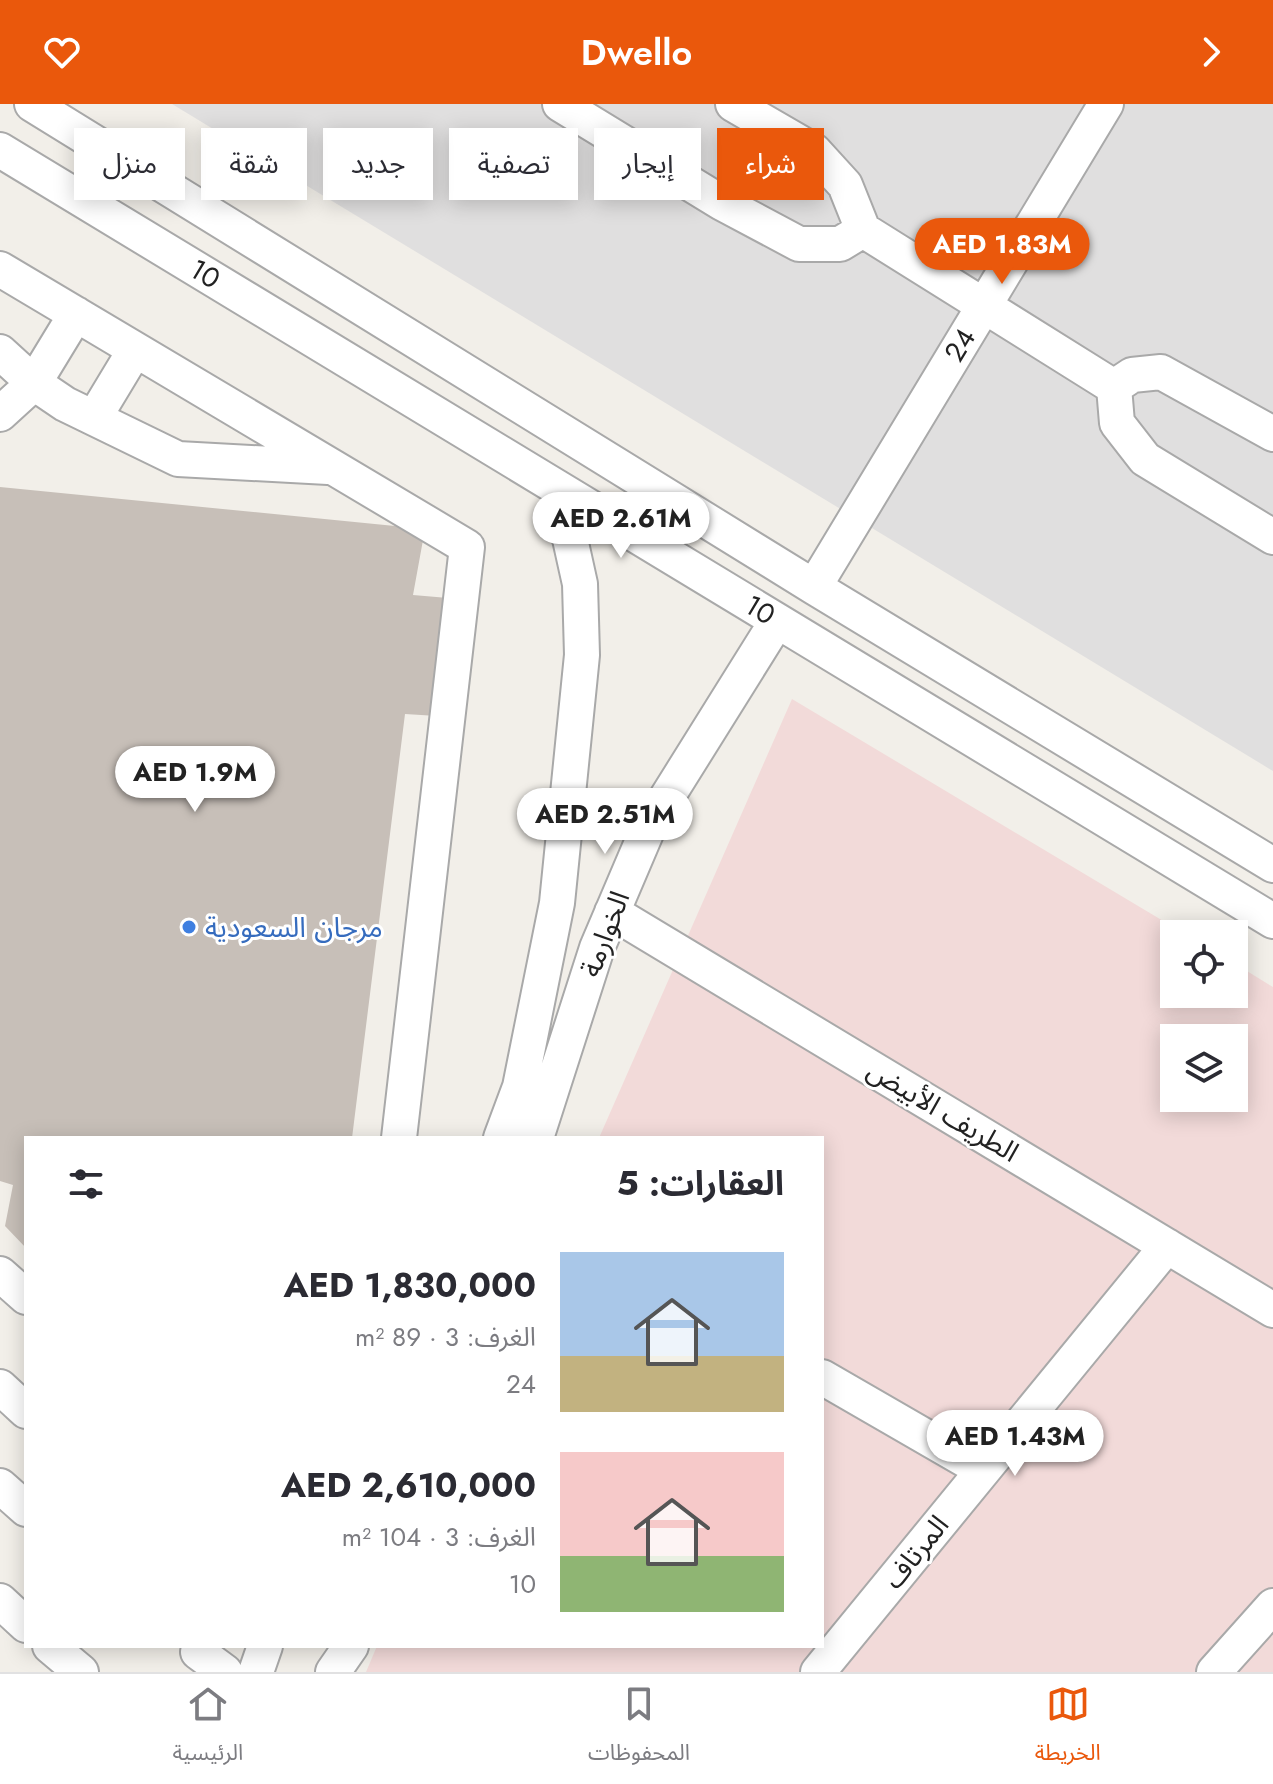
<!DOCTYPE html>
<html lang="ar">
<meta charset="utf-8">
<style>
:root{--surface:#fff;--page:#f7f7f7;--text:#2b2b33;--muted:#7c7c81;--line:#e1e1e2;--accent:#ea580c}
body{margin:0;font-family:Jost,"Noto Sans Arabic",sans-serif;background:var(--page);color:var(--text);direction:rtl;height:100vh;display:flex;flex-direction:column;font-size:30px;white-space:nowrap}
*{box-sizing:border-box;margin:0}
p{font-size:26px;color:var(--muted)}
.icon{flex:none;width:44px;height:44px;fill:none;stroke:currentColor;stroke-width:2;stroke-linecap:round;stroke-linejoin:round}
.map{position:relative;flex:1;overflow:hidden;direction:ltr}
.side{position:absolute;left:24px;top:1032px;width:800px;height:512px;display:flex;flex-direction:column;background:var(--surface);border-radius:0px;box-shadow:0 4px 20px #0003;direction:rtl}
.side>*{flex:none}
.guide{position:absolute;left:24px;top:24px;width:800px;height:72px;direction:rtl;display:flex;gap:16px}
.buttons{position:absolute;left:1160px;top:816px;display:grid;gap:16px}
.buttons a{display:grid;place-items:center;width:88px;height:88px;border-radius:0px;background:var(--surface);box-shadow:0 4px 20px #0003;font-size:40px}
.price{position:absolute;translate:-50% -68px;padding:0 18px;border-radius:28px;background:#fff;color:#222;font-size:26px;line-height:52px;filter:drop-shadow(0 2px 4px #0008)}
.price::after{content:'';position:absolute;left:50%;top:48px;width:24px;height:18px;margin-left:-12px;background:inherit;clip-path:polygon(0 0,100% 0,50% 100%)}
.price.current{background:var(--accent);color:#fff}
ul{padding:0;list-style:none}
li{display:flex;align-items:center;gap:24px;height:200px;padding:0 40px}
li span{display:grid;place-items:center;flex:none;width:224px;height:160px;border-radius:0px;color:#555}
li>.icon{margin-inline-start:auto}
span .icon{width:96px;height:96px;fill:#fffc;stroke-width:1}
li b{font-size:34px}
h2{display:flex;justify-content:space-between;align-items:center;height:96px;padding:0 40px;font-size:34px}
.pill{padding:0 28px;border-radius:0px;background:var(--surface);box-shadow:0 4px 20px #0003;font-size:28px;line-height:72px}
.pill.current{background:var(--accent);color:#fff}
header{display:flex;justify-content:space-between;align-items:center;height:104px;padding:0 40px;background:var(--accent);color:#fff;font-size:36px;font-weight:600}
.dock{display:flex;justify-content:space-around;align-items:center;height:112px;border-top:2px solid var(--line);background:var(--surface);font-size:22px;color:var(--muted)}
.dock a{display:grid;justify-items:center;gap:4px}
.dock .current{color:var(--accent)}
.map>svg:first-child{display:block}
.residential{fill:#e0dfdf}
.commercial{fill:#f2dad9;fill-rule:evenodd}
.building{fill:#c7bfb8}
.lines{fill:none;stroke-linecap:round;stroke-linejoin:round}
.minor-casing{stroke:#a9a9a9;stroke-width:38}
.minor{stroke:#fff;stroke-width:34}
.shop-dot{fill:#3f7fe0;stroke:#fff;stroke-width:3}
.labels{text-anchor:middle;dominant-baseline:central;stroke-width:6;stroke-linejoin:round;paint-order:stroke}
.street-label{font-size:28px;fill:#222;stroke:#fff}
.shop-label{font-size:28px;fill:#366cbe;stroke:#fff;text-anchor:start}
</style>
<header><svg class="icon" aria-label="forward" viewBox="0 0 24 24"><path d="M9 5l7 7-7 7"/></svg>Dwello<svg class="icon" aria-label="heart" viewBox="0 0 24 24"><path d="M12 20l-8-8c-3-5 5-10 8-4 3-6 11-1 8 4z"/></svg></header>
<div class="map">
<svg width="1273" height="1568" viewBox="0 0 1273 1568">
<rect width="100%" height="100%" fill="#f2efe9"/>
<path class="residential" d="M172 0H1273V667Z"/>
<path class="commercial" d="M792 595 1185 830H1174V890H1234V859L1273 883V1568H366L377 1542H822V1034H599ZM1174 934H1234V994H1174Z"/>
<path class="building" d="M0 383 425 425 413 491 448 494 437 612 405 610 352 1034H26V1144L5 1122 13 1081 0 1077Z"/>
<g class="lines">
<defs>
<path id="minor" d="M32 0 814 483 1273 761
M560 0 722 99 799 140H840L863 126
M733 0 814 47 845 81 863 126 1114 283
M0 46 1273 817
M0 165 467 443 399 1034
M0 248 34 279 65 300 178 355 328 363
M1114 283 1117 319 1145 355 1273 433
M1114 283 1132 271 1161 268 1273 330
M0 310 34 279 76 210
M94 314 135 246
M814 483 1106 0
M612 808 1273 1206
M501 1034 520 983 557 799 582 551 580 480 559 385
M536 1034 597 844 649 722 777 517
M0 1170 26 1193
M822 1273 983 1366
M0 1283 26 1307
M0 1382 26 1405
M0 1497 26 1521
M50 1542 81 1568
M198 1548 225 1568
M256 1568 265 1542
M333 1568 351 1542
M818 1568 1167 1142
M1214 1568 1273 1502"/>
</defs>
<use href="#minor" class="minor-casing"/>
<use href="#minor" class="minor"/>
</g>
<circle class="shop-dot" cx="189" cy="823" r="8"/>
<g class="labels">
<g class="street-label">
<text transform="translate(205 170) rotate(31)">10</text>
<text transform="translate(960 241) rotate(-59)">24</text>
<text transform="translate(760 506) rotate(31)">10</text>
<text transform="translate(605 830) rotate(-69)">الخوارمة</text>
<text transform="translate(943 1007) rotate(31)">الطريف الأبيض</text>
<text transform="translate(916 1448) rotate(-51)">المرتاف</text>
</g>
<g class="shop-label">
<text x="205" y="823">مرجان السعودية</text>
</g>
</g>
</svg>
<div class="buttons">
<a><svg class="icon" aria-label="locate" viewBox="0 0 24 24"><circle cx="12" cy="12" r="6"/><path d="M12 2v4M12 18v4M2 12h4M18 12h4"/></svg></a>
<a><svg class="icon" aria-label="layers" viewBox="0 0 24 24"><path d="M12 4l9 5-9 5-9-5zM3 14l9 5 9-5"/></svg></a>
</div>
<b class="price current" style="left:1002px;top:182px">AED 1.83M</b>
<b class="price" style="left:621px;top:456px">AED 2.61M</b>
<b class="price" style="left:195px;top:710px">AED 1.9M</b>
<b class="price" style="left:605px;top:752px">AED 2.51M</b>
<b class="price" style="left:1015px;top:1374px">AED 1.43M</b>
<div class="guide">
<a class="pill current">شراء</a>
<a class="pill">إيجار</a>
<a class="pill">تصفية</a>
<a class="pill">جديد</a>
<a class="pill">شقة</a>
<a class="pill">منزل</a>
</div>
<section class="side">
<h2>العقارات: 5<svg class="icon" aria-label="filters" viewBox="0 0 24 24"><path d="M4 7h16M4 17h16"/><circle cx="9" cy="7" r="2"/><circle cx="15" cy="17" r="2"/></svg></h2>
<ul>
<li><span style="background:linear-gradient(#a9c7e8 65%,#c2b280 0)"><svg class="icon" aria-label="home" viewBox="0 0 24 24"><path d="M3 11l9-7 9 7M6 9v11h12V9"/></svg></span><div><b>AED 1,830,000</b><p>الغرف: 3 · 89 m²</p><p>24</p></div></li>
<li><span style="background:linear-gradient(#f6c9c9 65%,#8fb573 0)"><svg class="icon" aria-label="home" viewBox="0 0 24 24"><path d="M3 11l9-7 9 7M6 9v11h12V9"/></svg></span><div><b>AED 2,610,000</b><p>الغرف: 3 · 104 m²</p><p>10</p></div></li>
</ul>
</section>
</div>
<nav class="dock">
<a class="current"><svg class="icon" aria-label="map" viewBox="0 0 24 24"><path d="M3 6l6-2 6 2 6-2v14l-6 2-6-2-6 2zM9 4v14M15 6v14"/></svg>الخريطة</a>
<a><svg class="icon" aria-label="saved" viewBox="0 0 24 24"><path d="M7 4h10v16l-5-4-5 4z"/></svg>المحفوظات</a>
<a><svg class="icon" aria-label="home" viewBox="0 0 24 24"><path d="M3 11l9-7 9 7M6 9v11h12V9"/></svg>الرئيسية</a>
</nav>
